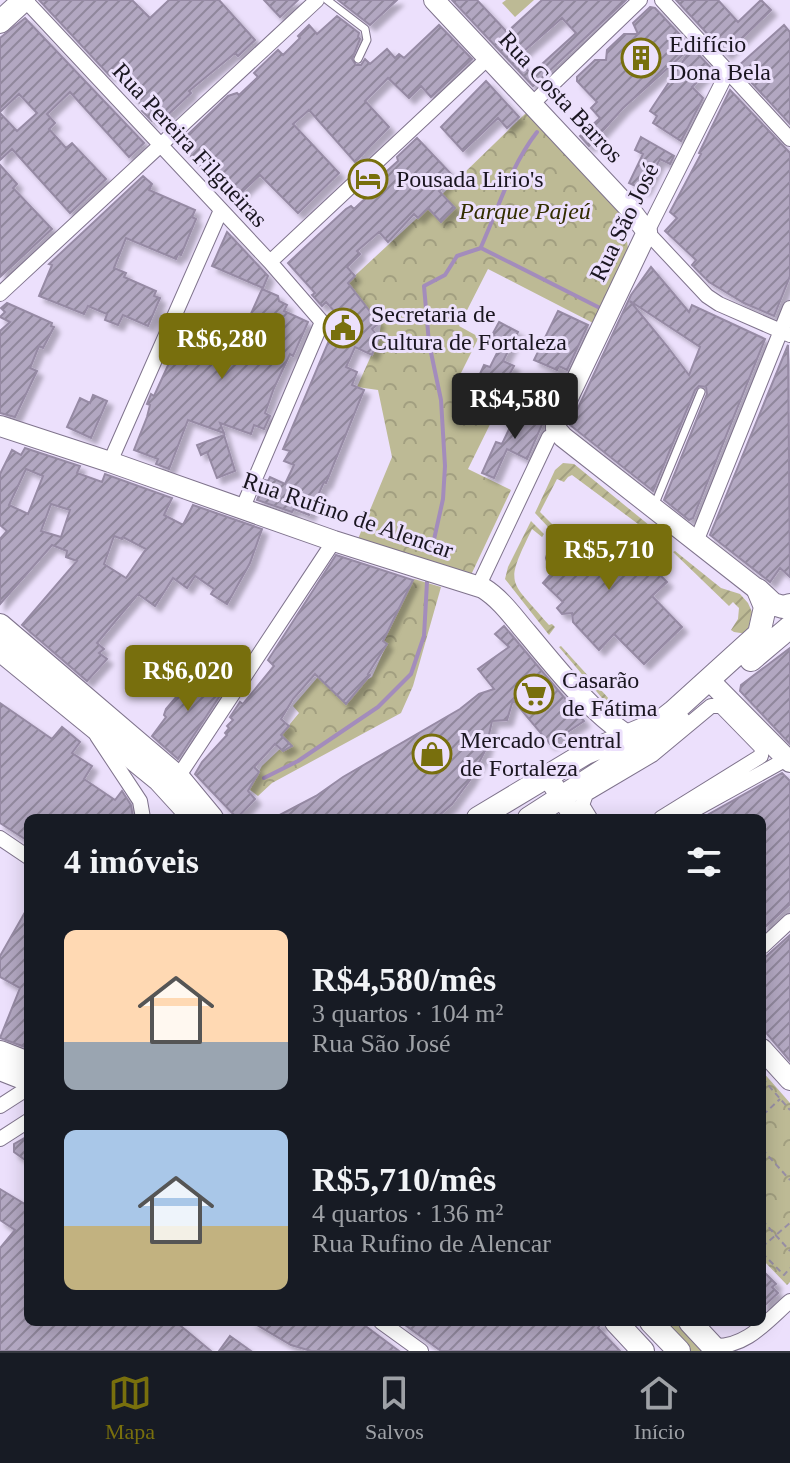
<!DOCTYPE html>
<html lang="pt">
<meta charset="utf-8">
<style>
:root{--surface:#171b24;--page:#242831;--text:#f1f3f6;--muted:#9ea1a6;--line:#363941;--accent:#786f0d}
body{margin:0;font-family:"Times New Roman",serif;background:var(--page);color:var(--text);height:100vh;display:flex;flex-direction:column;font-size:30px;white-space:nowrap}
*{box-sizing:border-box;margin:0}
p{font-size:26px;color:var(--muted)}
.icon{flex:none;width:44px;height:44px;fill:none;stroke:currentColor;stroke-width:2;stroke-linecap:round;stroke-linejoin:round}
.map{position:relative;flex:1;overflow:hidden}
.panel{position:absolute;left:24px;top:814px;width:742px;height:512px;display:flex;flex-direction:column;background:var(--surface);border-radius:12px;box-shadow:0 4px 20px #0003}
.panel>*{flex:none}
.price{position:absolute;translate:-50% -68px;padding:0 18px;border-radius:8px;background:var(--accent);color:#fff;font-size:26px;line-height:52px;filter:drop-shadow(0 2px 4px #0008)}
.price::after{content:'';position:absolute;left:50%;top:48px;width:24px;height:18px;margin-left:-12px;background:inherit;clip-path:polygon(0 0,100% 0,50% 100%)}
.price.current{background:#222;color:#fff}
ul{padding:0;list-style:none}
li{display:flex;align-items:center;gap:24px;height:200px;padding:0 40px}
li span{display:grid;place-items:center;flex:none;width:224px;height:160px;border-radius:12px;color:#555}
li>.icon{margin-inline-start:auto}
span .icon{width:96px;height:96px;fill:#fffc;stroke-width:1}
li b{font-size:34px}
h2{display:flex;justify-content:space-between;align-items:center;height:96px;padding:0 40px;font-size:34px}
.dock{display:flex;justify-content:space-around;align-items:center;height:112px;border-top:2px solid var(--line);background:var(--surface);font-size:22px;color:var(--muted)}
.dock a{display:grid;justify-items:center;gap:4px}
.dock .current{color:var(--accent)}
.map>svg:first-child{display:block}
.grass{fill:#bdba95}
.park{fill:url(#park-crowns)}
.garden{fill:url(#garden-furrows)}
.lines{fill:none;stroke-linecap:round;stroke-linejoin:round}
.stream{stroke:#a38cbc;stroke-width:4}
.building{fill:url(#building-hatch);stroke:#968aa4;stroke-width:2;fill-rule:evenodd;filter:url(#shadow)}
.lane-casing{stroke:#7f738c;stroke-width:9}
.street-casing{stroke:#7f738c;stroke-width:16}
.secondary-casing{stroke:#7f738c;stroke-width:22}
.primary-casing{stroke:#7f738c;stroke-width:24}
.path{stroke:#988fa4;stroke-width:2;stroke-dasharray:6 4;stroke-linecap:butt}
.lane{stroke:#fff;stroke-width:7}
.street{stroke:#fff;stroke-width:14}
.secondary{stroke:#fff;stroke-width:20}
.primary{stroke:#fff;stroke-width:22}
.labels{text-anchor:middle;dominant-baseline:central;stroke-width:6;stroke-linejoin:round;paint-order:stroke}
.poi-label{font-size:24px;fill:#1a1620;stroke:#ece0fc;text-anchor:start}
.street-label{font-size:24px;fill:#1a1620;stroke:#ece0fc}
.park-label{font-size:24px;font-style:italic;fill:#322d00;stroke:#ece0fc}
</style>
<div class="map">
<svg width="790" height="1351" viewBox="0 0 790 1351">
<defs>
<pattern id="park-crowns" width="20" height="18" patternUnits="userSpaceOnUse" patternTransform="scale(2)"><rect width="20" height="18" fill="#bdba95"/><path d="M2 6a3 3 0 1 1 6 0M12 15a3 3 0 1 1 6 0" fill="none" stroke="#a29f80"/></pattern>
<pattern id="garden-furrows" width="10" height="10" patternUnits="userSpaceOnUse" patternTransform="scale(2)"><rect width="10" height="10" fill="#bdba95"/><path d="M-1 1l2-2M0 10L10 0M9 11l2-2" fill="none" stroke="#a29f80"/></pattern>
<pattern id="building-hatch" width="6" height="6" patternUnits="userSpaceOnUse" patternTransform="scale(2)"><rect width="6" height="6" fill="#b2a7c1"/><path d="M-1 1l2-2M0 6l6-6M5 7l2-2" fill="none" stroke="#90879c"/></pattern>
<filter id="shadow"><feDropShadow dx="5.5" dy="5.5" stdDeviation="2" flood-color="#0004"/></filter>
</defs>
<rect width="100%" height="100%" fill="#ece0fc"/>
<path class="grass" d="M506 0H534L515 17 502 3Z
M662 1322H675L709 1351H690Z"/>
<path class="park" d="M527 112 623 216 628 248 593 323 488 269 459 326 479 337 459 377 503 398 468 469 511 490 471 575 358 539 392 457 378 390 357 387 379 338 381 324 347 283 428 208Z
M414 579 441 587 413 686 401 713 272 783 258 796 249 789 262 766 280 749 283 751 292 746 281 735 299 713 293 706 318 677 346 703 365 681 372 677 387 644 383 641Z
M762 1071 790 1103V1282L787 1285 762 1259Z"/>
<path class="garden" d="M563 463 574 464 660 534 657 538 572 475 568 477 564 482 557 479 540 512 554 526 550 529 535 513 555 470Z
M531 521 544 534 542 537 532 529C504 587 509 578 549 625L552 624 555 627 549 635 505 579 508 567Z
M675 551 721 588 740 594 748 603 752 612 747 634 734 632 731 630 738 619 739 608 733 602 729 606 673 552Z
M561 646 620 711 602 698 559 647Z"/>
<g class="lines">
<path class="stream" d="M481 247C499 207 510 167 537 132
M431 553 443 499 445 466 441 400 429 343 424 286 445 275 457 256 481 248 600 308
M264 778 298 761 378 707 411 674 424 636 427 582"/>
</g>
<path class="building" d="M39 0H132L150 18 169 0H219L255 40 238 56 235 53 189 91 191 93 159 123 155 119 152 121 142 111 145 109 112 73 110 76Z
M264 0H298L280 17Z
M338 0H397L370 25Z
M452 0H477L507 32 542 0H626L533 86ZM562 18 576 33 531 74 516 58Z
M676 0H718L738 22 761 0 771 10 726 54Z
M650 7 655 8 711 68 692 87 703 98 681 141 653 123 657 116 650 111 689 52 687 51 623 108 589 146 580 136 600 118 591 108 597 102 577 81V77L595 60H606L607 50 624 34H638L633 23Z
M337 16 359 33 358 37 360 39 352 59 356 65H361L365 59 370 64 387 49 395 58 399 54 404 58 439 25 472 59 431 97 421 86 409 98 388 78 365 101 389 127 355 162 309 110 293 124 339 173 298 213 260 175 232 201 179 143 228 96 237 93 239 95 258 77 254 73 278 50 283 55 300 38 298 36 309 25 317 34Z
M25 18 144 143 129 157 70 92 47 114 55 123 49 129 66 148 72 143 106 179 70 213 12 149 0 160V113L17 131 37 113 19 94 0 112V38Z
M784 25 790 32V124L737 67Z
M486 81 519 117 507 128 498 118 463 151 441 127Z
M730 90 790 153V276L774 316 744 303 709 282 692 265 696 260 665 231 677 218 670 212 701 154 699 153Z
M641 137 674 156 670 164 660 159 644 190 629 183 643 154 635 150Z
M417 138 454 177 439 191 455 208 441 222 428 208 418 218 414 214 388 242 379 232 357 251 360 254 347 267 355 276 348 283 379 323 372 329 379 338 372 355 355 347 346 367 357 372 352 385 364 390 326 483 324 482 309 515 294 509 292 512 257 500 265 480 268 481 270 477 285 484 294 465 284 461 290 451 283 449 333 331 343 321 326 302 322 306 312 295 315 293 288 263 346 209 351 206 354 209 371 193 365 187 376 177 378 179 398 161 397 157Z
M0 165 17 184 13 188 52 229 0 277Z
M143 176 152 184 149 190 195 210 192 217 196 219 181 255 178 254 176 259 126 238 114 268 126 273 124 277 156 291 154 296 160 298 148 326 123 315 118 325 105 320 107 314 88 306 84 314 39 296 52 265 49 264Z
M227 232 268 276 263 288 212 266Z
M651 267 689 312 692 305 765 339 693 518 689 520 664 500 707 394 706 387 699 386 695 390 653 491 570 425 631 295ZM630 301 700 347 689 375 667 346Z
M262 289 278 296 279 301 287 305 284 311 308 322 293 356 290 354 274 388 265 413 270 416 264 429 254 425 251 434 220 423 224 433 188 420 169 469 156 464 158 459 134 450 147 417 150 405 147 404 151 394 154 396 180 339 214 351 217 344 234 352Z
M7 303 52 323 51 326 54 327 43 348 39 346 30 368 37 371 15 417 0 413V331L10 322 0 317 5 312 1 308Z
M558 311 588 325 567 370 559 366 557 370 534 360Z
M499 322 518 332 503 361 514 366 508 377 529 387 520 407 475 385 484 365 490 367 503 341 492 335Z
M788 345 790 577 780 568 770 582 710 535Z
M93 395 107 401 91 438 67 427 80 398 90 403Z
M519 408 544 420 527 459 507 449 494 478 482 473 496 442 502 444Z
M224 435 235 471 217 478 207 452 201 455 197 445Z
M25 448 80 466 77 473 102 482 105 474 172 498 164 515 183 525 193 505 262 529 250 563 227 604 211 594 214 589 195 576 187 588 173 578 155 606 138 594 97 643 104 649 99 653 107 659 87 681 22 625 77 561 66 557 67 551 52 545 0 604V539L7 531 0 525V474L12 450 21 455ZM26 469 43 476 28 514 9 505ZM51 504 70 510 61 537 41 531ZM114 536 122 539 123 537 146 549 126 578 104 564Z
M599 528 619 547 624 541 630 546 629 556H639L644 560V570L654 569 667 582 652 596 682 627 644 664 614 634 599 650 573 622 572 613 562 614 557 608 563 602 543 583 551 574 546 558 552 538 560 532 570 529 579 530 590 536Z
M336 555 413 580 383 641 387 644 368 674 370 675 346 704 315 674 293 699 281 719 289 726 281 735 292 746 283 751 275 744 254 767 259 772 248 791 255 799 237 818 195 774 202 762 227 735 225 733 229 728 227 726 233 720 230 717 240 702 243 704 274 666 268 660Z
M504 626 584 721 550 744 513 700 507 720 492 721 486 749 470 780 452 804 436 818H274L316 796 343 777 460 709 479 694 494 689 478 669 509 647 495 634Z
M790 648V744L740 691 741 685Z
M199 670 225 688 178 759 152 736 166 717 164 715 166 709Z
M0 703 52 739 62 727 80 742 72 753 92 766 84 779 115 800 122 791 131 805 133 818H28V841L0 823Z
M782 773 790 781V904L762 930V818H702Z
M28 907V1048L0 1038 20 988 0 977V956Z
M790 935V1061L762 1028V960Z
M28 1136V1162L14 1152V1144Z
M0 1189 28 1206V1322H176L211 1351H0V1248L15 1230 0 1220Z
M762 1270 776 1284 772 1287 778 1293 762 1308Z
M252 1322H360L399 1351H311L291 1345Z
M401 1322H602L598 1328 620 1351H441Z
M230 1336 251 1351H219Z"/>
<g class="lines">
<defs>
<path id="lane" d="M327 0 365 29 367 40 358 59
M654 506 701 392"/>
<path id="street" d="M25 0 270 262 322 322 243 507
M662 0 790 139
M727 73 647 232 707 296 719 304 790 335
M532 104 640 0
M270 262 488 58
M0 294 317 0
M110 462 221 210
M696 542 790 308
M478 587 549 437
M97 736 140 801 143 818
M178 777 334 541
M590 818 582 805 586 794 652 755 711 706H721L762 748 761 756 661 818
M680 818 790 757
M0 838 28 857
M762 947 790 921
M0 1106 28 1088
M0 1139 28 1121
M381 1322 421 1351
M713 1346C746 1348 767 1321 790 1301"/>
<path id="secondary" d="M434 0 629 208 647 232 556 423V429L563 437 758 590
M0 426 110 462 334 541 483 588C501 599 514 618 527 633 558 670 588 709 628 736
M709 680 790 762
M547 776 575 818
M762 1049 790 1080"/>
<path id="primary" d="M0 22 24 0
M758 590 773 604 783 607 790 605
M0 625 178 777 212 818
M0 650 159 780 190 814
M751 660 790 627
M478 818 586 753 660 722 674 711 759 634 765 607 758 590
M529 818 630 753 657 740 680 722
M0 1052 28 1063
M0 1069 28 1080
M616 1322 643 1351
M651 1322 679 1351
M690 1322 717 1351"/>
</defs>
<use href="#lane" class="lane-casing"/>
<use href="#street" class="street-casing"/>
<use href="#secondary" class="secondary-casing"/>
<use href="#primary" class="primary-casing"/>
<path class="path" d="M762 1078 790 1110
M763 1115 780 1099
M762 1128 765 1124 763 1115
M762 1149 790 1180
M762 1220 790 1251
M762 1247 790 1223
M762 1253 784 1275 790 1268"/>
<use href="#lane" class="lane"/>
<use href="#street" class="street"/>
<use href="#secondary" class="secondary"/>
<use href="#primary" class="primary"/>
</g>
<defs>
<symbol id="building-ring" viewBox="-11 -11 22 22"><circle r="9.5" fill="#ece0fc" stroke="#786f0d" stroke-width="1.5"/><path d="M-4-6H4V6H1V3H-1V6H-4ZM-2.5-4.3h1.7v1.8h-1.7ZM.8-4.3h1.7v1.8H.8ZM-2.5-1h1.7V.8h-1.7ZM.8-1h1.7V.8H.8Z" fill="#786f0d"/></symbol>
<symbol id="hotel-ring" viewBox="-11 -11 22 22"><circle r="9.5" fill="#ece0fc" stroke="#786f0d" stroke-width="1.5"/><path d="M-6-4.5h1.5V1H6V5H4.5V3h-9V5H-6ZM-4 0a1.8 1.8 0 1 1 3.6 0ZM.5 0V-2.5h3Q6-2.5 6 0Z" fill="#786f0d"/></symbol>
<symbol id="civic-ring" viewBox="-11 -11 22 22"><circle r="9.5" fill="#ece0fc" stroke="#786f0d" stroke-width="1.5"/><path d="M-.6-6.5H3V-4.5H.6V-3L4-1V1h2V6H-6V1h2V-1L-.6-3ZM-1.2 2.5V6h2.4V2.5Z" fill="#786f0d"/></symbol>
<symbol id="supermarket-ring" viewBox="-11 -11 22 22"><circle r="9.5" fill="#ece0fc" stroke="#786f0d" stroke-width="1.5"/><path d="M-6-5.5h2.5l.6 2H6L4.5 2H-2.5L-4.4-4H-6ZM-1.5 3.2a1.3 1.3 0 1 0 .1 0ZM3 3.2a1.3 1.3 0 1 0 .1 0Z" fill="#786f0d"/></symbol>
<symbol id="shop-ring" viewBox="-11 -11 22 22"><circle r="9.5" fill="#ece0fc" stroke="#786f0d" stroke-width="1.5"/><path d="M-5-2.5h2.3a2.7 3.5 0 0 1 5.4 0H5L5.5 6h-11ZM-1.5-2.5h3a1.5 2.3 0 0 0-3 0Z" fill="#786f0d"/></symbol>
</defs>
<g fill-rule="evenodd">
<use href="#building-ring" x="619" y="36" width="44" height="44"/>
<use href="#hotel-ring" x="346" y="157" width="44" height="44"/>
<use href="#civic-ring" x="321" y="306" width="44" height="44"/>
<use href="#supermarket-ring" x="512" y="672" width="44" height="44"/>
<use href="#shop-ring" x="410" y="732" width="44" height="44"/>
</g>
<g class="labels">
<g class="poi-label">
<text x="669" y="44">Edifício<tspan x="669" dy="28">Dona Bela</tspan></text>
<text x="396" y="179">Pousada Lirio's</text>
<text x="371" y="314">Secretaria de<tspan x="371" dy="28">Cultura de Fortaleza</tspan></text>
<text x="562" y="680">Casarão<tspan x="562" dy="28">de Fátima</tspan></text>
<text x="460" y="740">Mercado Central<tspan x="460" dy="28">de Fortaleza</tspan></text>
</g>
<g class="street-label">
<text transform="translate(561 97) rotate(47)">Rua Costa Barros</text>
<text transform="translate(190 145) rotate(47)">Rua Pereira Filgueiras</text>
<text transform="translate(624 222) rotate(-64)">Rua São José</text>
<text transform="translate(348 515) rotate(19)">Rua Rufino de Alencar</text>
</g>
<g class="park-label">
<text x="525" y="211">Parque Pajeú</text>
</g>
</g>
</svg>
<b class="price" style="left:222px;top:381px">R$6,280</b>
<b class="price current" style="left:515px;top:441px">R$4,580</b>
<b class="price" style="left:609px;top:592px">R$5,710</b>
<b class="price" style="left:188px;top:713px">R$6,020</b>
<section class="panel">
<h2>4 imóveis<svg class="icon" aria-label="filters" viewBox="0 0 24 24"><path d="M4 7h16M4 17h16"/><circle cx="9" cy="7" r="2"/><circle cx="15" cy="17" r="2"/></svg></h2>
<ul>
<li><span style="background:linear-gradient(#ffd9b3 70%,#9aa5b1 0)"><svg class="icon" aria-label="home" viewBox="0 0 24 24"><path d="M3 11l9-7 9 7M6 9v11h12V9"/></svg></span><div><b>R$4,580/mês</b><p>3 quartos · 104 m²</p><p>Rua São José</p></div></li>
<li><span style="background:linear-gradient(#a9c7e8 60%,#c2b280 0)"><svg class="icon" aria-label="home" viewBox="0 0 24 24"><path d="M3 11l9-7 9 7M6 9v11h12V9"/></svg></span><div><b>R$5,710/mês</b><p>4 quartos · 136 m²</p><p>Rua Rufino de Alencar</p></div></li>
</ul>
</section>
</div>
<nav class="dock">
<a class="current"><svg class="icon" aria-label="map" viewBox="0 0 24 24"><path d="M3 6l6-2 6 2 6-2v14l-6 2-6-2-6 2zM9 4v14M15 6v14"/></svg>Mapa</a>
<a><svg class="icon" aria-label="saved" viewBox="0 0 24 24"><path d="M7 4h10v16l-5-4-5 4z"/></svg>Salvos</a>
<a><svg class="icon" aria-label="home" viewBox="0 0 24 24"><path d="M3 11l9-7 9 7M6 9v11h12V9"/></svg>Início</a>
</nav>
